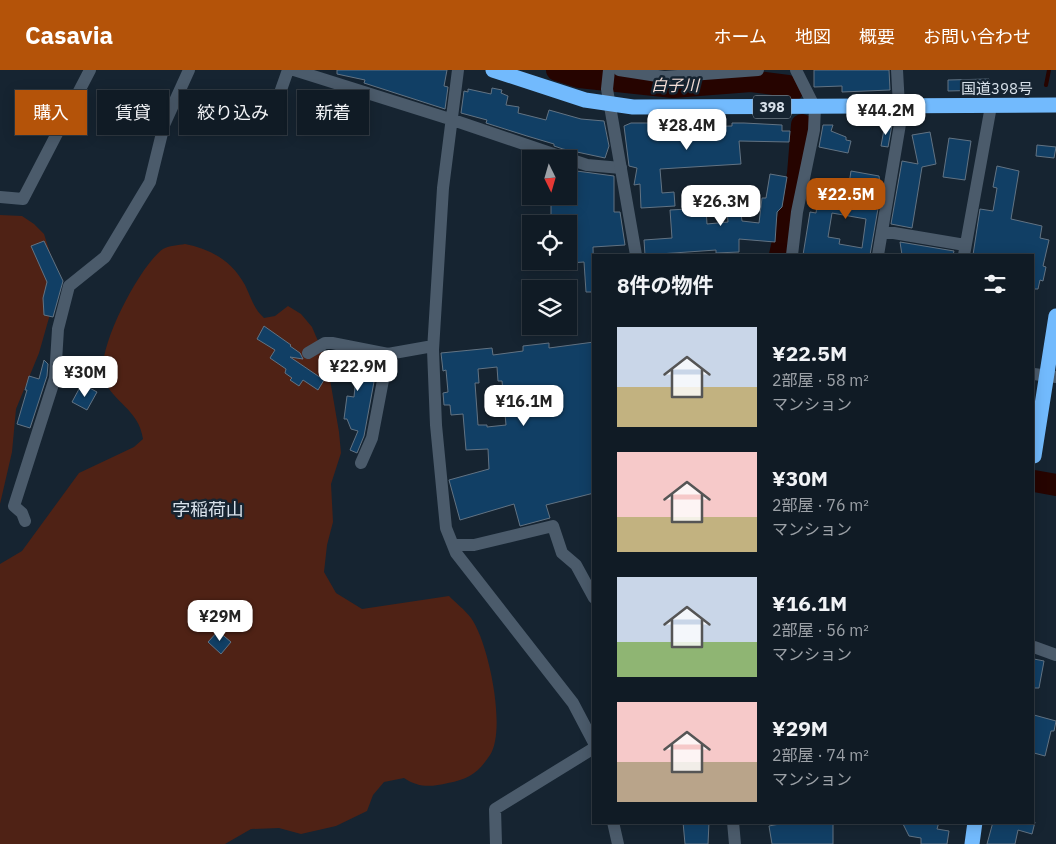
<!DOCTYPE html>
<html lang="ja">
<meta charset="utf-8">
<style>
:root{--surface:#101b25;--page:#1e2832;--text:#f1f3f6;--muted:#9ca1a7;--line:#303942;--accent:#b45309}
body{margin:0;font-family:"IBM Plex Sans","Noto Sans JP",sans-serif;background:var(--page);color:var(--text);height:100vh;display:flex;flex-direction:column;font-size:19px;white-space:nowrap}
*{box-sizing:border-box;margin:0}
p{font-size:16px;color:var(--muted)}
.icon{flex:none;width:28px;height:28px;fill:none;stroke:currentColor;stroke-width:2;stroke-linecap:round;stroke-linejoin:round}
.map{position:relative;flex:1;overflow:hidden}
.panel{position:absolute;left:592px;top:184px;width:442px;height:570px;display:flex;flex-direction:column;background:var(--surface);border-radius:0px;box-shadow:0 2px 12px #0003,0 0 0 1px var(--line)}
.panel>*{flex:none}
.guide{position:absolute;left:15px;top:20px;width:475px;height:45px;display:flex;gap:10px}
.needle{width:32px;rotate:175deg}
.controls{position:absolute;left:522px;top:80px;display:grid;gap:10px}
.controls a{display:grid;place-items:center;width:55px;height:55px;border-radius:0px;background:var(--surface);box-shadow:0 2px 12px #0003,0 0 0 1px var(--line);font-size:25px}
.price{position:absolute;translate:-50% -42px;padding:0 11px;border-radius:10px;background:#fff;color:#222;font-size:16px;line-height:32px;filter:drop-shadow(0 1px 2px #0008)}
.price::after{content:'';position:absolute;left:50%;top:30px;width:15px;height:11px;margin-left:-8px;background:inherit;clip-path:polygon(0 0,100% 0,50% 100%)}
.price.on{background:var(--accent);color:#fff}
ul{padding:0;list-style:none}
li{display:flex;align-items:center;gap:15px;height:125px;padding:0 25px}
li span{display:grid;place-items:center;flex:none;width:140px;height:100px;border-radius:0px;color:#555}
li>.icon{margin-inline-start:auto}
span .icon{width:60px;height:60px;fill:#fffc;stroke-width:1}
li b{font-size:21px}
h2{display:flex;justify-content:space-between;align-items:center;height:60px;padding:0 25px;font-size:21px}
.chip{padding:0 18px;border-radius:0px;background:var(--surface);box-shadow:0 2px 12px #0003,0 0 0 1px var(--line);font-size:18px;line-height:45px}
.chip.on{background:var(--accent);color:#fff}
header{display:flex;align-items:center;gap:30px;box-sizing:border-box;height:70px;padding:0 25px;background:var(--accent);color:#fff}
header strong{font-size:24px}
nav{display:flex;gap:28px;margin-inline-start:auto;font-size:18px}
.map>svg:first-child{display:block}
.green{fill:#4f2215}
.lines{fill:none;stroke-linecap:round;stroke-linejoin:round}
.stream{stroke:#260400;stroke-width:4}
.river{stroke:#260400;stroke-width:22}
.building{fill:#113f65;stroke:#627383;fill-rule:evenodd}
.street{stroke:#4b5b6b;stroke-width:12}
.secondary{stroke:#4b5b6b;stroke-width:12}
.highway{stroke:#72bafd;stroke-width:15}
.labels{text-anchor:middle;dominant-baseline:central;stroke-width:5;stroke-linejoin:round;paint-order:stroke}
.shield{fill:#162431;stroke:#9ea8b2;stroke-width:1}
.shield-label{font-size:14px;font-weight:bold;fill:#d8e1ea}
.street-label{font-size:15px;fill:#d8e1ea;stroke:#162431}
.water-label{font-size:16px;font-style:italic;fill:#f4ded7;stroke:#162431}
.quarter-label{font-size:18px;fill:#d8e1ea;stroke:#162431}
</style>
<header>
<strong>Casavia</strong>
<nav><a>ホーム</a><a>地図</a><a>概要</a><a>お問い合わせ</a></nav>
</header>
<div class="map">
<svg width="1056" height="774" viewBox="0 0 1056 774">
<rect width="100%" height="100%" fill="#162431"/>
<path class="green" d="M0 145 22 146 34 154 44 164 57 204 56 223 39 283 16 339 12 382 0 434Z
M185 174C211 179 232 191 245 215 251 227 253 238 264 248L275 246 288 236 301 244 312 257 327 292 339 362 341 383 331 414 333 452 327 475 324 502 336 523 362 539 449 526C456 533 465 540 471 548 488 571 507 659 490 685 478 703 469 709 448 713 431 717 419 718 404 708L384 712 373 725 367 741 336 756 301 764 279 758 251 759 225 774H0V494L22 481 79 403 134 377 143 369C139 339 112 332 104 309 94 282 140 195 163 179 168 176 179 175 185 174Z"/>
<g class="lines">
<path class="stream" d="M1046 15 1049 0"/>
<path class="river" d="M557 0 579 7 673 17 751 11 788 16 792 21
M780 185 798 104 802 55
M1034 411 1056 415"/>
</g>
<path class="building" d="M337 0H447L444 16 448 17 445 39 364 13 365 10 337 4Z
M814 0H889L890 20 842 22V16L814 17Z
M989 9V20L948 21V10Z
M492 18 502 20 501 23 508 26 506 35 519 37 518 43 546 50 549 40 581 49 604 51 609 76 605 88 563 79 554 76V74L527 66 486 53 487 50 461 43 464 21 468 22V19L491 24Z
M631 53H657V59L692 53V57L732 56V53H744L782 55V61H790L789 72 739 71 741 94 660 99 662 123 674 122 675 136 641 138 640 114 634 115 637 98 629 96 624 56Z
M885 54 892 55 888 77 881 76Z
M823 55H833L831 61 846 67V70L851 71 848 83 819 77Z
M930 62 936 94 922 97 912 158 891 154 902 91 918 94 912 65Z
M949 68 971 71 965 110 943 107Z
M1037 75 1056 77 1054 88 1036 86Z
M997 96 1019 101 1011 149 1042 156 1040 168 1049 170 1043 196 1046 197 1043 211 1040 210 1038 219H1034V185H973L980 139 993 141 997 118 993 117Z
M569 100 614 106V142H620L625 175 593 177 594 222H586L584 192 569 193V180H575L574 161 569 162V154H551V126H569Z
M851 101 879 106 881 121 870 185H803L810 142 816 143 818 129 826 130 827 124 847 127ZM832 143 866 149 862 178 839 174 840 169 828 167Z
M770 104 787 107 782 137 777 142 775 172 739 169V182L716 183V180L645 185 644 170 672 168 670 140 706 138 707 154 728 152 727 140 740 137 742 151 759 153 762 128H766Z
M44 171 63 211 53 247 44 245 43 228 47 212 31 176Z
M900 172 954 181 953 185H902Z
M264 256 291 275 290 276 300 283 303 289 290 287 324 310 318 320 303 310 299 316 290 310 292 308 285 303 286 299 270 288 275 280 257 269Z
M594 272V423L546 435 550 448 520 456 514 434 460 450 449 410 489 399 488 379 466 380 463 344 451 345 450 335H444L443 323 448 322 446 300 443 301 441 283 492 278 493 285 523 281V276L549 273V278ZM497 297 498 311H502L506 355 487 357V355H478L475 313H479L478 299Z
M336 282 378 290 364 366 357 383 350 380 358 361 351 359 347 349H344L347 326 354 327 356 306 339 300 340 294 335 293Z
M44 290 48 294 47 306 30 358 17 354 27 320H25L29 306 39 309Z
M86 316 97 322 87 340 72 332 79 319 83 321Z
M218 561 231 572 221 584 208 572Z
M1034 589 1044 591 1039 618H1034Z
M1034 645 1056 651 1054 661H1051L1045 686 1034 683Z
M683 752H709L708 774H685Z
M790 752H833V774H772L769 756Z
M902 752H939L937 759 949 761 947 774H921V768L909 766Z
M993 752H1035L1032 764 1018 760 1015 774H987Z"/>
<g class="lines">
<path class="street" d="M294 0 453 50 568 89
M458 0 443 118 433 280 436 355 446 458 456 483 573 633 594 673
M619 0 664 7 758 0
M270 51 288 0
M569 89 587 95 621 98
M0 127 23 129 90 0
M882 161 965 175
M792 185 797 142 814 60 815 38 796 0
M878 185 900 54 897 0
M964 185 991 36
M308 283 325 273H332L388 284
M1034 304 1056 307
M361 393 372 368 388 284 433 276
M25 451 22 443 14 436 55 308 58 259 69 216 105 187 150 112 164 55 189 0
M453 475H474L553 456 562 483 576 495 594 528
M1034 577 1056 585
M613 752 618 774
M496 774 495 739 594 678"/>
<path class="secondary" d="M609 0 607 19 636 185
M733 752 735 774"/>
<path class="highway" d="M493 0 585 30 633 37 1056 35
M1034 386 1056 246
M972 774 975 752"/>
</g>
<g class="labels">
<rect class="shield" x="753" y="25.5" width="38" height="23" rx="4"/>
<g class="shield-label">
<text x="772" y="37">398</text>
</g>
<g class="street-label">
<text x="997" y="18">国道398号</text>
</g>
<g class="water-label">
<text x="675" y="15">白子川</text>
</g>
<g class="quarter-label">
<text x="208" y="439">字稲荷山</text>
</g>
</g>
</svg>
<div class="controls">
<a><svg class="needle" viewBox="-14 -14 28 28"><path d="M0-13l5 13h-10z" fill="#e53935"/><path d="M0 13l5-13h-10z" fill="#9ca1a7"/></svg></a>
<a><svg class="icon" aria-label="locate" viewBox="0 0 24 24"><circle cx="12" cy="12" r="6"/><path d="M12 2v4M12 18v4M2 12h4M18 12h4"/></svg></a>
<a><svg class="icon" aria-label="layers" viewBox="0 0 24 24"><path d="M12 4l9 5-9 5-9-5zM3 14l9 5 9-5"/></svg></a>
</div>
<b class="price" style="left:886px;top:66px">¥44.2M</b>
<b class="price" style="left:687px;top:81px">¥28.4M</b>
<b class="price on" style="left:846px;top:150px">¥22.5M</b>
<b class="price" style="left:721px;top:157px">¥26.3M</b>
<b class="price" style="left:358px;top:322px">¥22.9M</b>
<b class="price" style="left:85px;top:328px">¥30M</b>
<b class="price" style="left:524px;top:357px">¥16.1M</b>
<b class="price" style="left:220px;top:572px">¥29M</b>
<div class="guide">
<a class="chip on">購入</a>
<a class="chip">賃貸</a>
<a class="chip">絞り込み</a>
<a class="chip">新着</a>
</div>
<section class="panel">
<h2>8件の物件<svg class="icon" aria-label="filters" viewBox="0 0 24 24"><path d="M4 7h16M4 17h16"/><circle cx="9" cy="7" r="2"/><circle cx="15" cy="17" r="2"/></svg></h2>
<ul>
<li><span style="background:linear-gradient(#c9d6e8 60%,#c2b280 0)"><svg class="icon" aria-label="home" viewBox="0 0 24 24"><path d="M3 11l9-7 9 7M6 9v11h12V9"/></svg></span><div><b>¥22.5M</b><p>2部屋 · 58 m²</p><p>マンション</p></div></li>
<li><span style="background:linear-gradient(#f6c9c9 65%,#c2b280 0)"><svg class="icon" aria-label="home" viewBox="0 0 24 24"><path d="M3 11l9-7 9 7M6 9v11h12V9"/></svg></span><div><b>¥30M</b><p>2部屋 · 76 m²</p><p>マンション</p></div></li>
<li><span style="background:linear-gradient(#c9d6e8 65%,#8fb573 0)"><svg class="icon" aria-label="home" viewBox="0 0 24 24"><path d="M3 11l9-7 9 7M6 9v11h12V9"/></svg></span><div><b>¥16.1M</b><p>2部屋 · 56 m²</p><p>マンション</p></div></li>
<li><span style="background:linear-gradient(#f6c9c9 60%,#b9a48a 0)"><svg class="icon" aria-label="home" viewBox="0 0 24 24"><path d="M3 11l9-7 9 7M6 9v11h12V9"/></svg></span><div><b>¥29M</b><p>2部屋 · 74 m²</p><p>マンション</p></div></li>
</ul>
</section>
</div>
